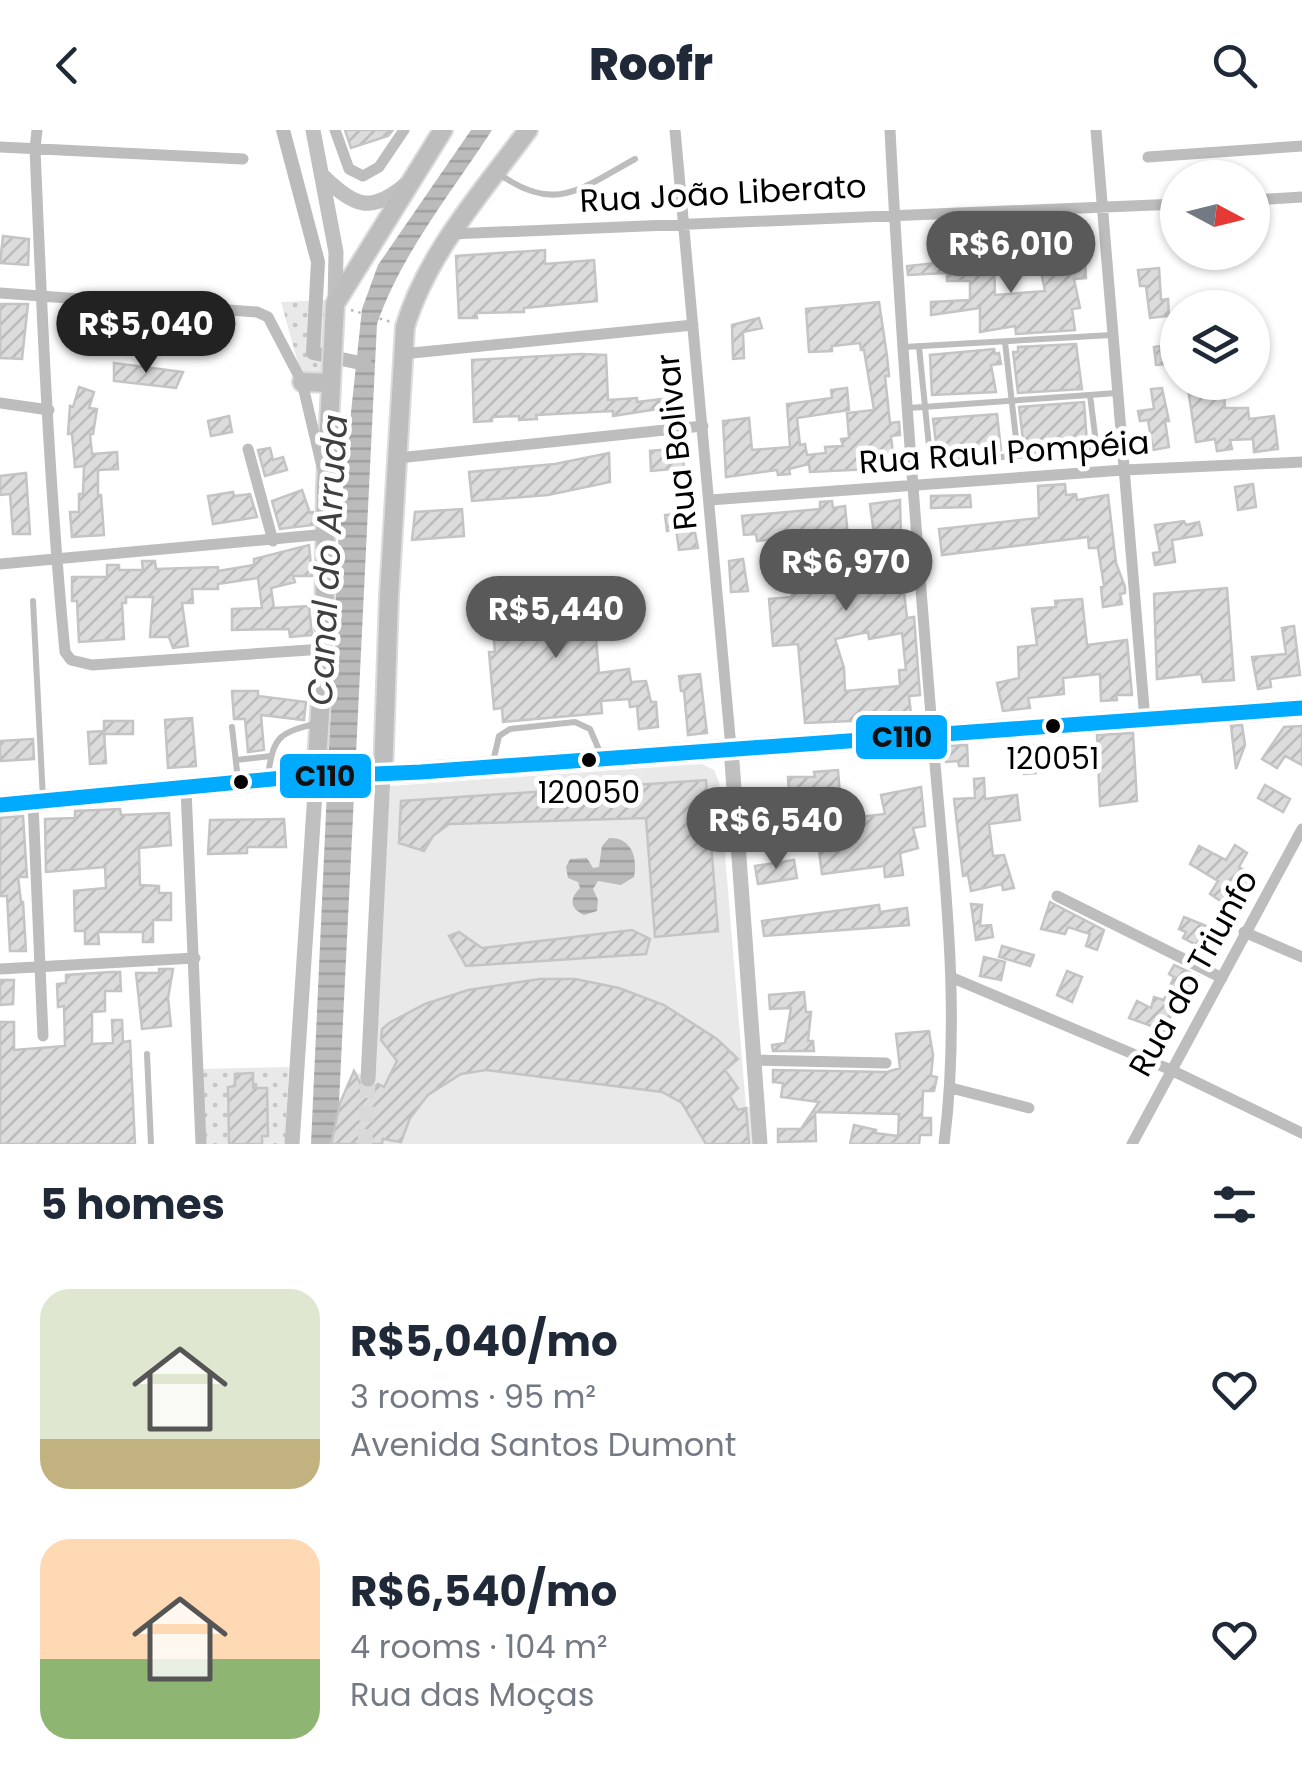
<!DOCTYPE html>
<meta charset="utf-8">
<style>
:root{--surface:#fff;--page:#f6f6f7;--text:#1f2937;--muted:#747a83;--accent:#595959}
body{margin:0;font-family:Poppins,sans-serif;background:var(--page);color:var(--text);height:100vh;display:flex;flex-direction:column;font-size:38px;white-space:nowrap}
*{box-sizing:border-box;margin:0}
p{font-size:32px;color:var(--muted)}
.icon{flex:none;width:55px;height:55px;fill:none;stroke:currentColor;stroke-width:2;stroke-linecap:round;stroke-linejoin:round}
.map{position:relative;height:1014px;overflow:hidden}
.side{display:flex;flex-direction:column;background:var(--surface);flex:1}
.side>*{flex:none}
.needle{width:65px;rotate:97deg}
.buttons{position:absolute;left:1160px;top:30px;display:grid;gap:20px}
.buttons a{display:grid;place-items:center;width:110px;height:110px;border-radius:50%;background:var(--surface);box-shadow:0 2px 8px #0004;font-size:50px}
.price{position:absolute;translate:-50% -85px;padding:0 22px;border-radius:35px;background:var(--accent);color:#fff;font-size:32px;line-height:65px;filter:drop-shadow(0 2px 5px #0008)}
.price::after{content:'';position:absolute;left:50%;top:60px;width:30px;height:22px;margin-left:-15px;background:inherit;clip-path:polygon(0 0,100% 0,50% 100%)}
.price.current{background:#222;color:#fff}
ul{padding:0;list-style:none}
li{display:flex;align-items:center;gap:30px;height:250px;padding:0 40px}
li span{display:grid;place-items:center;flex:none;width:280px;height:200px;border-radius:30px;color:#555}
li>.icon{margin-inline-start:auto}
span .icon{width:120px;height:120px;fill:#fffc;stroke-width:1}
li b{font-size:42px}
h2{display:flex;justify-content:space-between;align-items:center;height:120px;padding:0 40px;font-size:42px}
header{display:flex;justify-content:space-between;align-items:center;height:130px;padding:0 40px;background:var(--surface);font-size:45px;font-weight:800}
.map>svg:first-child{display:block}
.grass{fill:#e9e9e9}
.park{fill:url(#park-dots)}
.water{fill:url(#water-rules)}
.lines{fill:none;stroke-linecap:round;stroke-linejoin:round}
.canal{stroke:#bbb;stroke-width:14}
.building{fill:url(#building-hatch);stroke:#c4c4c4;stroke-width:2.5;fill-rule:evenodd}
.secondary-tunnel{stroke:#d9d9d9;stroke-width:15;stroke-dasharray:15 8;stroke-linecap:butt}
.primary-casing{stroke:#dbdbdb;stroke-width:22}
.path{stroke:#b8b8b8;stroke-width:2.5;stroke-dasharray:2.5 5;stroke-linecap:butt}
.lane{stroke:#bdbdbd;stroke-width:6}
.street{stroke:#bdbdbd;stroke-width:11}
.secondary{stroke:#c0c0c0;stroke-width:15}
.primary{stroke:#bdbdbd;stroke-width:18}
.bus-1-casing{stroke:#fff;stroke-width:22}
.bus-1{stroke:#0af;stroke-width:15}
.bus-dot{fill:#000;stroke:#fff;stroke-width:4}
.labels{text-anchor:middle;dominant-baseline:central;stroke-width:10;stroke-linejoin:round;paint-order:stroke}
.bus-label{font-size:30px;fill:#000;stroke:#fff}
.street-label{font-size:32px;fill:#000;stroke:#fff}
.water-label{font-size:35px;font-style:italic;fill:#3f3f3f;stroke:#fff}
.line-badge{stroke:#fff;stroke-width:4}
.pale-badge-label{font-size:28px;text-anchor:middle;font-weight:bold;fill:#111}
</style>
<header><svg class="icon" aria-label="back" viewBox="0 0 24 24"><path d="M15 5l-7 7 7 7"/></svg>Roofr<svg class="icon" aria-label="search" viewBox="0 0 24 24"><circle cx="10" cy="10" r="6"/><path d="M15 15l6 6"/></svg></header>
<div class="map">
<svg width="1302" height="1014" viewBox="0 0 1302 1014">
<defs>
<pattern id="park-dots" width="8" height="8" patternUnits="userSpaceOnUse" patternTransform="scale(2.5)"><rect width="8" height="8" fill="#e9e9e9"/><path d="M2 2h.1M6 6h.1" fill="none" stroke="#c6c6c6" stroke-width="1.8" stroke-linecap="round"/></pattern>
<pattern id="water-rules" width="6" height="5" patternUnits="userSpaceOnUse" patternTransform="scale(2.5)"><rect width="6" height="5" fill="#bbb"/><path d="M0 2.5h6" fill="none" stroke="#9f9f9f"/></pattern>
<pattern id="building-hatch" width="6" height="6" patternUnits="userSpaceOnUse" patternTransform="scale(2.5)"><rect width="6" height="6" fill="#dcdcdc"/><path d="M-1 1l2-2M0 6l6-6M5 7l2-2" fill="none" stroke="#bbb"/></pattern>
</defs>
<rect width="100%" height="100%" fill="#fff"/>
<path class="grass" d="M702 634 714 640 719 652 746 977H751L754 1014H331L340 973 354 941 373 951 390 656Z"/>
<path class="park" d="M326 170 322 246 301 244 281 172Z
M289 937 285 1014H205L201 939Z"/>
<path class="water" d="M471 0H492C452 62 401 124 377 194L337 1014H311L339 395 362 179 378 135Z
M609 708C631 707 638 727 634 747L621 755 598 751 593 759 598 770 597 781 584 785C570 778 569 769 580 758L578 752 568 748 566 737 570 729 587 728 593 738 599 737 602 716Z"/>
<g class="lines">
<path class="canal" d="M283 0 318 132 313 223 365 234"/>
</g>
<path class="building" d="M345 0H393L388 6 351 18Z
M3 106 29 109 28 135 0 133Z
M545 120V134L594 130 597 171 524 178V182L476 183 477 188H459L456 126Z
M994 127 995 165 1045 161 1040 137 1085 133 1086 148 1074 149 1080 178 1072 179 1075 200 1016 204 1015 196 980 202V178L931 185V172L970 170V151H947V143L908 145 907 136Z
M1159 138 1161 170 1168 169 1169 186 1150 188 1146 156H1140L1138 140Z
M879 172 887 226 889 246H885L890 293 899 292 900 305 891 306 893 324 870 327 871 339 810 342 809 334 789 339 790 344 778 345 777 340 726 347 723 291 749 288 752 320 790 317 787 274 832 268 831 260 847 258 849 280 797 288 800 315 805 314 807 325 826 323 825 317 843 316 841 309 849 308 847 283 874 280 864 220H861L860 213 832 216V221L809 222 806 179Z
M0 174H28L22 229 0 228Z
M759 188 762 198 743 202 744 228 733 229 732 195Z
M1076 214 1082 259 1018 263 1013 222H1018V217Z
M1178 214V233L1156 235 1154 217Z
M994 219 995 224 999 223 1001 234 991 235 996 262 932 265 930 225Z
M581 224 606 225 608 270 637 268V272L679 267 681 285 660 288 658 279 613 286V281L536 285 537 289 519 290V286L492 287V291L474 292 472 230Z
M114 233 183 242 176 258 114 251Z
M1187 252H1223L1225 278H1248L1249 289 1274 286 1278 319 1254 322 1253 309 1230 310 1232 319 1217 321 1215 309 1196 312Z
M79 257 94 262 89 278 97 279 93 304H90L92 324 117 322 118 339 98 340V365H101L104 405 72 407 70 382H79V364H83L84 336 75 337 72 304H68L70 276 73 277Z
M1162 258 1169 291H1165L1169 317 1153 320 1148 290 1140 291 1138 281 1154 279 1151 259Z
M1084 272 1087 313 1024 318 1019 277Z
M997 284 1001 320 941 325 937 322 933 289Z
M229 286 232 302 211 306 208 291Z
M270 318 273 330 283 327 287 340 265 346 258 320Z
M682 318 684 338 651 341 650 321Z
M609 323 610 352 548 365 472 371 469 342 555 334Z
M26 343 30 404H13L10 364 0 365V346Z
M1065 354 1066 365 1076 364 1077 370 1108 365 1116 433 1125 457V463L1120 464 1122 474 1103 477 1101 457 1104 456 1098 418H1089L1088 407 942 425 939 399 1039 388 1038 356Z
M1253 354 1256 377 1238 380 1235 357Z
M302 360 310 383 313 382V395L280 399 272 371Z
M233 362 234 366 250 364 257 387 213 394 208 366Z
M970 365 971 377 931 378V366Z
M900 370 902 446 907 488 914 487 920 565 909 566 911 584 874 588V590L805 593 798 514 773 516 769 469 791 467 794 462 787 433 812 427 809 405 757 411 756 404 744 405 742 386 820 379V372L832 371 833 378 845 376 848 406 874 404 870 374ZM876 424V450L838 454 831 430ZM868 502 869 509 902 503 906 540H899L900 556 845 561 844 538 835 509Z
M462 379 464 406 412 410 415 382Z
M691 382 698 418 679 420 676 399 667 401 665 385Z
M1184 391 1186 395 1199 392 1202 405 1172 410 1175 432 1155 435 1153 423 1160 422 1155 395Z
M309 415 312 446H293L295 452 271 458 274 478 309 476 312 505 290 507 289 499 232 500V479L262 478 258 448 218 454V459H192L193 473H182L188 516 173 518 169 507H150L153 467H126V473H122L124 509 79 512 77 471H72V447H107V435H119V440H143L142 431H155L156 439 218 437V441L254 435V429Z
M743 429 748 461 731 462 729 431Z
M1227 458 1234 550 1203 552 1201 544 1157 549 1154 464Z
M592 460 593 465H598L600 485 594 486 599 543 629 539 631 552 646 551 651 572H656L658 597 639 599 637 576 630 577 629 569 601 571 602 583 503 592 502 578 494 579 489 522H495L490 469Z
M1082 469 1087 515 1127 510 1132 565H1116L1117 570 1101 571 1100 544 1063 548 1064 564 1028 568 1030 578 1003 581 997 553 1019 548 1018 517 1037 515 1032 479 1056 477 1055 471Z
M1294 496 1300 545 1270 549 1271 557 1258 559 1252 527 1286 524 1282 498Z
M700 544 707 603 688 605 684 561H681L679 546Z
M232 561H258V566L306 572 304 590 261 585 264 620 248 622 245 589H234Z
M192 588 196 636 168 638 165 590Z
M104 591H133V604H104Z
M1242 595 1245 615 1236 639 1231 596Z
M1302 596V635L1285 626 1277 638 1262 629 1284 597Z
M104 601 106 633 90 634 88 602Z
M1133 603 1137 671 1100 676 1097 605Z
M33 609 34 629 0 631V611Z
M967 615 968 636H959L958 631 946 632 945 616Z
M1033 615 1036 643 1024 644 1021 616Z
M838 640 842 689 885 684 881 665 921 657 925 696 913 698 918 718 900 723 903 745 885 747 884 736 822 744 816 697H791L788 647H815L814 642Z
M984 648 985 669 1017 665 1020 690 989 694 993 726 1004 725 1014 758 1003 760 1002 754 971 761 968 745 963 746 954 669 975 668 974 649Z
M706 650 718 801 655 807 646 688 449 694 433 706 424 721 399 713 401 671Z
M1265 655 1290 669 1283 682 1258 668Z
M120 679 121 685 169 683 171 715 139 718 140 755 159 756V763H171V790H153V812H143V802H98L99 814H85V801H75L74 761 106 758 105 737 46 742 45 689 75 688V681Z
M23 686 27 747H18L21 772H23L26 821H10L7 766H0V688Z
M284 689 286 717H247V723L208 724 210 690Z
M1235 715 1247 723 1239 737 1254 747 1234 780 1210 764 1218 751 1190 734 1199 716 1226 730Z
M794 730 797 748 758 754 755 736Z
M1050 772 1104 800 1097 820 1086 816 1090 804 1068 797 1065 804 1041 799Z
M971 774 982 775 980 796 991 795 993 807 976 810Z
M879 775 880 782 907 778 909 795 764 806 762 791Z
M1184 787 1221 802 1212 823 1183 808 1186 802 1179 799Z
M632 800 650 809 646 824 466 836 449 806 459 802 482 818Z
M1002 816 1034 825 1030 836 999 827Z
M984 827 1005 832 1001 850 980 846Z
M1174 835 1198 846 1185 872 1177 869 1165 901 1129 888 1137 871 1151 878 1154 867 1164 870 1174 847 1169 844Z
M159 839H173L168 868 171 896 142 899 136 843H159Z
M1067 841 1082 847 1072 872 1057 865Z
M111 842H120L121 861H105V881L92 882V914L113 913 112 890H122L123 912 130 911 135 1014H0V892H14V920L65 916 64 876 58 877 57 854 66 853V845Z
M540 849H575L619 858 664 875 717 909 738 929 725 940 738 958 730 966 738 980 746 978 749 1014H706L682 973 662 962 486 940 461 944 428 965 410 988 401 1012 383 1009 382 1014H331L340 973 354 941 363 959H372L378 954 384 957 397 931 381 910 382 899 389 893 425 874 468 860Z
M0 850H14L13 874 0 875Z
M804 862 806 882H811L808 911H813L814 921H773L772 915 785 913 791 878 770 879 769 865Z
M929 901 933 925 931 946 937 947 934 961H923L922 988H931V1005H920L919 1014H850L854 995 876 1000 875 1003 898 1006 899 984 815 982 816 1011 778 1012V999H801L819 972 781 967 783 953 773 952V940L887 942 900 938 896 904Z
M253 943V958H267L268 1006H262V1014H229L228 957 235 956V944Z"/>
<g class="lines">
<path class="secondary-tunnel" d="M365 1014 368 949"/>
<defs>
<path id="primary" d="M302 252 331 253
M383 645 389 466 405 197C427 123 483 61 528 0
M316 647 324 519 326 356 335 174 443 0
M0 675 283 648 421 642 1302 578"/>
</defs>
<use href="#primary" class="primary-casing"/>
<path class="path" d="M351 180 391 192"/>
<path class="lane" d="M498 43C555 85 582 58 635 29
M1005 212 1018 326
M904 217 1111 205
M919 217 930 326 939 332 1091 320 1096 313 1090 265
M909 278 1117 263
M33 471 43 669
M232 597 238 650
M236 630 271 626
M493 632 499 606 510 599 575 592 590 599 602 627
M268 645C274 605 279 603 318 593
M147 924 151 1014"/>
<path class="street" d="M37 0 35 19C42 186 49 355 65 522L71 530 92 535 324 519
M335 0 349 39 363 46 379 37 404 0
M675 0 731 618
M890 0C900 200 916 399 932 598 943 737 962 875 944 1014
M1096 0 1145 590
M0 17 243 29
M1148 27 1302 16
M1252 70 1302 67
M451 104 1178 74
M0 163 257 182 268 187 302 252 322 337
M402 224 693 195
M0 273 49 280
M248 319 273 411
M398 328 703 296
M710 370 1124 340 1302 332
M0 434 327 404
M186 659 201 1014
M33 673 43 906
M1057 766 1222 848
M1244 802 1302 827
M0 839 195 828
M953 848 1171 940 1302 1003
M756 930 886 933
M951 958 1029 978
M1132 1014 1302 699"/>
<path class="secondary" d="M313 0 336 122 335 174
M324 47C354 76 370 84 405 55
M731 618 760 1014
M368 949 383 645
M292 1014 316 647"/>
<use href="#primary" class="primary"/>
<defs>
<path id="bus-1" d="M0 675 283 648 421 642 1302 578"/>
</defs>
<use href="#bus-1" class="bus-1-casing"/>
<use href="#bus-1" class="bus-1"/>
</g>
<g class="bus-dot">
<circle cx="1053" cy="596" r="9"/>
<circle cx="589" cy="630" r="9"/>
<circle cx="241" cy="652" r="9"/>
</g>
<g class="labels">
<g class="bus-label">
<text x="1053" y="628">120051</text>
<text x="589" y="662">120050</text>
</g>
<g class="street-label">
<text transform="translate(723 63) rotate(-3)">Rua João Liberato</text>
<text transform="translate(676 312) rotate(-96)">Rua Bolivar</text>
<text transform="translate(1004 322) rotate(-4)">Rua Raul Pompéia</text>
<text transform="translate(1193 843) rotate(-61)">Rua do Triunfo</text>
</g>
<g class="water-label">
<text transform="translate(327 430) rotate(-87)">Canal do Arruda</text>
</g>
</g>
<g class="line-badge">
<rect x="854" y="583" width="95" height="48" rx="10" fill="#0af"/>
<rect x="278" y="622" width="95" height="48" rx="10" fill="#0af"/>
</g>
<g class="pale-badge-label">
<text x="902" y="617">C110</text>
<text x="325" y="656">C110</text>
</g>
</svg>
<div class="buttons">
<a><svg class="needle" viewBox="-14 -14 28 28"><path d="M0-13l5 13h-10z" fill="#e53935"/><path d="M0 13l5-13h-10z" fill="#747a83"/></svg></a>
<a><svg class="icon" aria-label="layers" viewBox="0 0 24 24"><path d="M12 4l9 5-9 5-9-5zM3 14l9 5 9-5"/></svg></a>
</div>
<b class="price" style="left:1011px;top:166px">R$6,010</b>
<b class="price current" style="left:146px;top:246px">R$5,040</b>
<b class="price" style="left:846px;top:484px">R$6,970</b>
<b class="price" style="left:556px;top:531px">R$5,440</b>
<b class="price" style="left:776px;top:742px">R$6,540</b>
</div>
<section class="side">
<h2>5 homes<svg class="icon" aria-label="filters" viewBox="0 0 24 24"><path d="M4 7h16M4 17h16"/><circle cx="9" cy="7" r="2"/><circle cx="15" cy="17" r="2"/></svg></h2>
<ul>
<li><span style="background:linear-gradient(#dfe7d0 75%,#c2b280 0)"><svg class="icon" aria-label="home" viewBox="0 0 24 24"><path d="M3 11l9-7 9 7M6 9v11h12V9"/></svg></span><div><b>R$5,040/mo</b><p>3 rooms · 95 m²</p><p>Avenida Santos Dumont</p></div><svg class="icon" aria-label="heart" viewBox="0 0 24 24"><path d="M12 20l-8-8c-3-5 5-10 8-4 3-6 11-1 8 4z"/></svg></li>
<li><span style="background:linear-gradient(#ffd9b3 60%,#8fb573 0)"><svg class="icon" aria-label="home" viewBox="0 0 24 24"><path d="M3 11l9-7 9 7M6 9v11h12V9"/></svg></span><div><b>R$6,540/mo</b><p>4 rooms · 104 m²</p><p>Rua das Moças</p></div><svg class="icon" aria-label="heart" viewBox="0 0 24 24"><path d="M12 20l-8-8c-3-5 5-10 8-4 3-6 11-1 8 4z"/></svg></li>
</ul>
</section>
